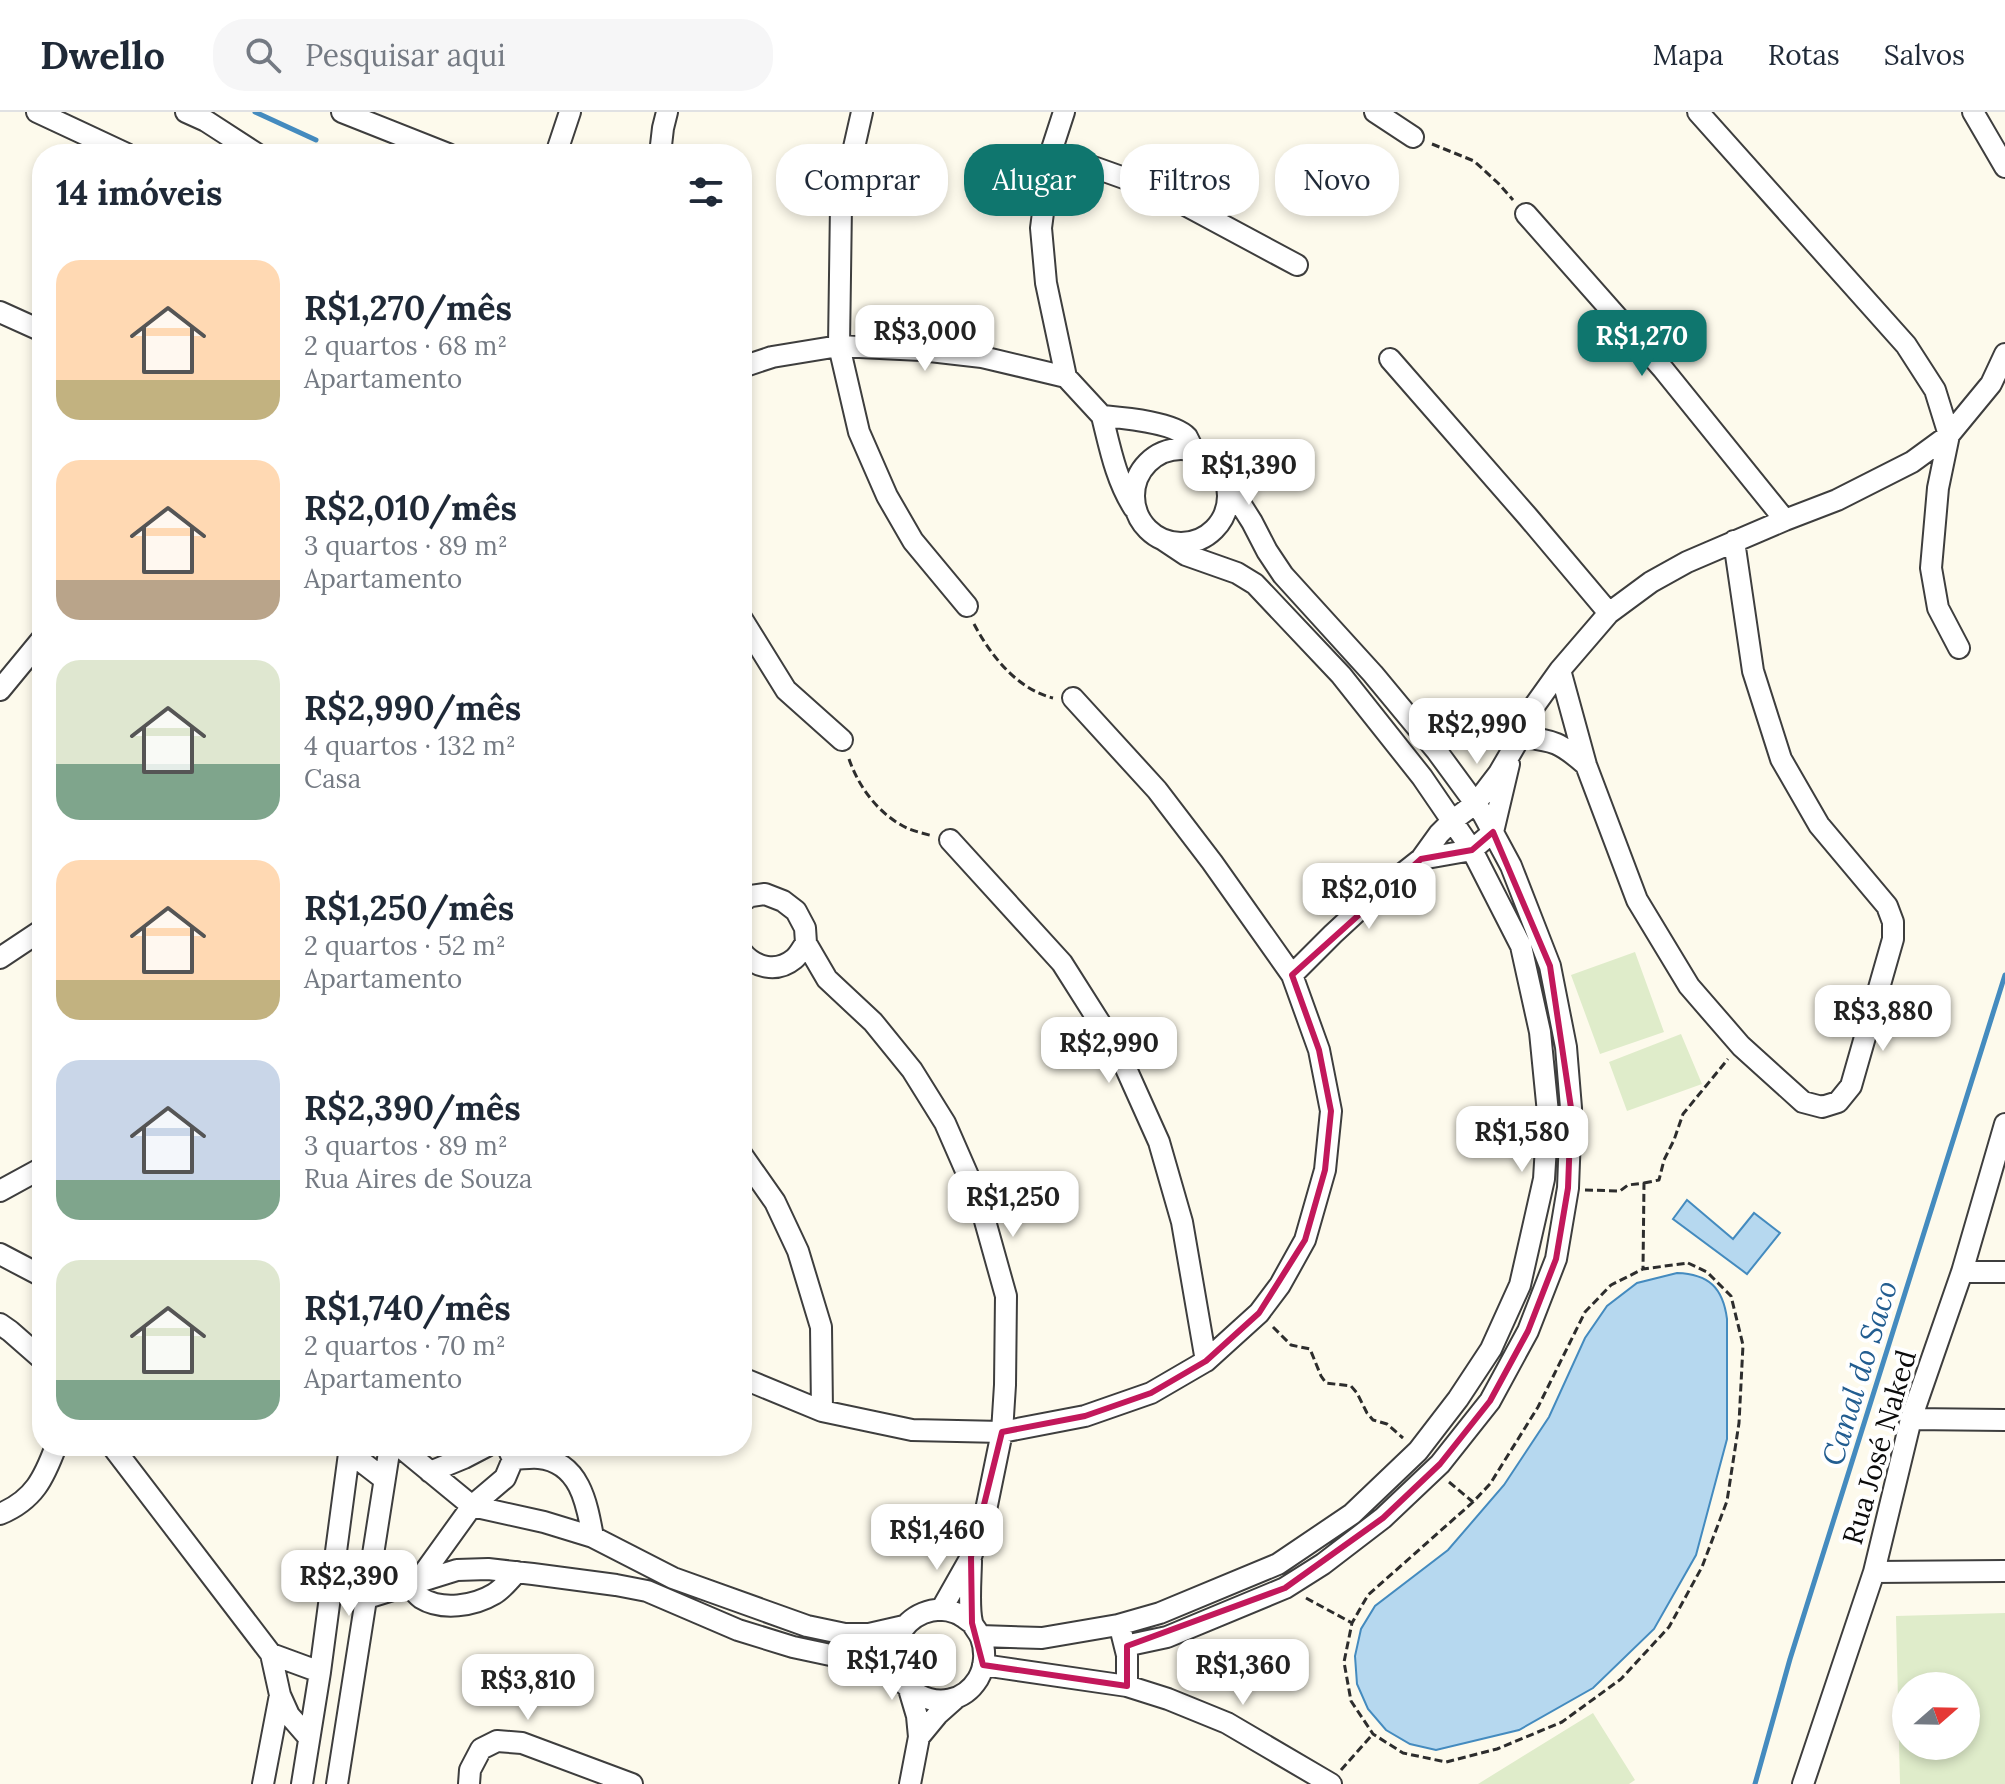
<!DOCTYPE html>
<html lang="pt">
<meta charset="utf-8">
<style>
:root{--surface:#fff;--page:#f6f6f7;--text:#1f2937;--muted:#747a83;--line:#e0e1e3;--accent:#0f766e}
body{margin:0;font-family:Lora,serif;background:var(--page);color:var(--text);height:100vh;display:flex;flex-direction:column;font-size:30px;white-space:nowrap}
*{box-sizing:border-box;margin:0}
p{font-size:26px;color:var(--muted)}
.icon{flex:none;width:44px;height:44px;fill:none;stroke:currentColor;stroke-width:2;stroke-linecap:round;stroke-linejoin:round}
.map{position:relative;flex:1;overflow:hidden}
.details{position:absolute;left:32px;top:32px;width:720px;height:1312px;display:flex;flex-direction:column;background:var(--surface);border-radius:32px;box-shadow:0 4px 12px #0003}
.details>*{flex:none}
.hud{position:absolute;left:776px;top:32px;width:760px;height:72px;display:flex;gap:16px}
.needle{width:52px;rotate:70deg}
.controls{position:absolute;left:1892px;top:1560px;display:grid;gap:16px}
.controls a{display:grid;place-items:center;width:88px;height:88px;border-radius:50%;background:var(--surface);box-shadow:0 4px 12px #0003;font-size:40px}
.price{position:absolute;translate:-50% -68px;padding:0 18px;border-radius:16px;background:#fff;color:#222;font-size:26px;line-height:52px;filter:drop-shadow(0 2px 4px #0008)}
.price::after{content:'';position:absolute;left:50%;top:48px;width:24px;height:18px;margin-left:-12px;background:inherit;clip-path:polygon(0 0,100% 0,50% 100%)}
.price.current{background:var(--accent);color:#fff}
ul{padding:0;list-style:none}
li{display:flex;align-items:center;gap:24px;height:200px;padding:0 24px}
li span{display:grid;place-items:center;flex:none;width:224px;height:160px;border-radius:24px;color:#555}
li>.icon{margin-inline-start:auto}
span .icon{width:96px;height:96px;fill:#fffc;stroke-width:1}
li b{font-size:34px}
h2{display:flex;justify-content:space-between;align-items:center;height:96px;padding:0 24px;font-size:34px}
.chip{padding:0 28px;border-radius:32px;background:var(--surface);box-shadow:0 4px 12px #0003;font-size:28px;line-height:72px}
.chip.current{background:var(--accent);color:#fff}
header{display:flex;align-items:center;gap:48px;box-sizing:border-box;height:112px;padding:0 40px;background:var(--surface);border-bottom:2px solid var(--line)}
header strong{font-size:38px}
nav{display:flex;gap:44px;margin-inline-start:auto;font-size:28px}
.search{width:560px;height:72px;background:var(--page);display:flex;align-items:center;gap:20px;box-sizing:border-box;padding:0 28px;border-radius:32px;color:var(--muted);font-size:30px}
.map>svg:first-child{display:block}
.pitch{fill:#dfecca;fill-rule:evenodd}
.water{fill:#b6d8ef;stroke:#448bbf;stroke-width:2}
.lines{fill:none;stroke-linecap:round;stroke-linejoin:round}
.stream{stroke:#448bbf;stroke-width:5}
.street-casing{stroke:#3e3e3e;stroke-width:24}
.path{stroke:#2d2d2d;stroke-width:3;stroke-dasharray:8 4;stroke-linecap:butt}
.street{stroke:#fff;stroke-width:20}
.marked{fill:none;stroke:#c2185b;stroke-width:6;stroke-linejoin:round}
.labels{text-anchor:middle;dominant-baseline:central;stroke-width:8;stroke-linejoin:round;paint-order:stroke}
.street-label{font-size:28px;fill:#0b0b0b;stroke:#fff}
.water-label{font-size:30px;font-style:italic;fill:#225d90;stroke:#fff}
</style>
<header>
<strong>Dwello</strong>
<div class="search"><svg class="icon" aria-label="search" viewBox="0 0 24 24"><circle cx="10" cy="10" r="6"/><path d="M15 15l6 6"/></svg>Pesquisar aqui</div>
<nav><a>Mapa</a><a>Rotas</a><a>Salvos</a></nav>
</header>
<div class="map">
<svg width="2005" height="1672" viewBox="0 0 2005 1672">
<rect width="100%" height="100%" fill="#fdfaec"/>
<path class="pitch" d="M1635 840 1664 920 1600 942 1571 863Z
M1681 922 1702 972 1627 999 1609 950Z
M2005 1501V1672H1900L1896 1504ZM1966 1574V1634H1906V1574Z
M1593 1601 1635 1668 1629 1672H1478Z"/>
<path class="water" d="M1687 1088 1733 1127 1754 1101 1780 1121 1747 1162 1673 1107Z
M1677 1161C1709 1162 1723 1176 1727 1207V1327L1696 1443 1654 1517 1593 1576 1519 1618 1436 1638 1410 1632 1386 1618 1368 1597 1357 1572 1355 1544 1361 1517 1375 1494 1448 1438 1504 1373 1549 1305 1585 1226 1607 1194 1637 1171Z"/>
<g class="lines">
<path class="stream" d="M255 0 316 28
M1755 1672 1790 1547 2005 863"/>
<defs>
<path id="street" d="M37 0 127 42
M186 0 206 9 257 42
M342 0 448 42
M862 0 841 93 839 234 859 320 887 384 913 429 967 494
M1064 0 1051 40 1041 116 1046 171 1066 265
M1375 0 1413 25
M1698 0 1906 233 1935 278 1949 323 1938 376 1931 456 1938 496 1959 536
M1973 0 2005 55
M1051 40 1124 66 1174 87 1297 153
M556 42 570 0
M660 42 663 16 667 0
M1526 102 1663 257 1785 408
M0 200 42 219
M1390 247 1528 405 1609 501
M742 255 772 245 839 234 921 238 982 245 1066 265 1102 304
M1134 384a47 47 0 1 1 94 0a47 47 0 1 1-94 0Z
M1134 396C1116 368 1110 336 1102 304 1123 306 1173 310 1187 325 1189 329 1191 333 1193 337
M742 507 786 578 842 628
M1560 558 1586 653 1637 788 1689 874 1741 934 1803 990 1822 995 1838 990 1851 974 1893 827V810L1887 794 1819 713 1781 647 1753 559 1734 429
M0 578 42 527
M1520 625C1554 628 1561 631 1586 653
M950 728 1062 851 1119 941 1159 1030 1182 1110 1206 1249
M1421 747 1472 738 1493 720 1509 652
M742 789 751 784 765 782 783 789 796 799 805 816 806 831 827 867 873 910 912 958 945 1011 980 1091 1006 1184 1005 1273 1002 1320 986 1398 971 1445 941 1498
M742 840C755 856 777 861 794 847 799 843 802 836 806 831
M0 846 42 818
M1292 863 1333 822 1373 785 1421 747 1439 722 1452 709 1476 691 1499 661 1520 625 1535 593 1560 558 1609 501 1651 470 1687 450 1785 408 1837 388 1912 350 1949 323 1991 272 2005 242
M742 1043 775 1090 798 1139 821 1215 822 1299
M0 1079 42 1056
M0 1142 42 1164
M1962 1160H2005
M0 1212 10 1219 42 1247
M742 1266 822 1299 912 1318 1002 1320 1085 1304 1151 1281 1206 1249 1259 1201 1280 1173 1305 1128 1325 1058 1331 999 1319 938 1292 863 1212 750 1157 678 1073 586
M1911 1307 2005 1308
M112 1334 271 1542 280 1583 289 1603 309 1626
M346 1334 349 1340 384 1367
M399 1334 472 1394 544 1410 593 1425 673 1466 807 1514 845 1522H869L904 1514
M513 1347C521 1347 530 1345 539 1346 580 1350 587 1392 593 1425
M430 1360 464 1346 487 1334
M0 1402C34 1388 44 1366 56 1334
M971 1448C971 1463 968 1495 972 1510 973 1515 979 1520 981 1526 986 1539 985 1555 978 1567 948 1615 874 1574 899 1524 909 1503 934 1492 956 1501 962 1503 967 1508 972 1511
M1874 1460 2005 1459
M418 1469 472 1394 505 1366 513 1347 507 1334
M408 1472C412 1477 416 1482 421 1486 442 1499 474 1494 494 1482 503 1477 510 1467 517 1460
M367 1486 457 1458 488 1457 533 1462 616 1473 647 1479 738 1518 793 1535 896 1557
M1122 1523 1127 1543V1574
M980 1524 1042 1526 1118 1513 1160 1501 1278 1452 1352 1402 1418 1339 1458 1287 1491 1237 1520 1173 1544 1067 1548 1001 1540 920 1521 834 1472 738 1422 665 1341 563 1255 472 1237 461 1186 443 1162 427
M1125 1534 1167 1525 1285 1476 1323 1452 1383 1406 1440 1352 1490 1289 1528 1219 1556 1147 1568 1076 1571 996 1566 935 1550 854 1511 754 1483 702 1436 638 1373 562 1283 463 1267 439 1252 410 1226 369
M271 1542 320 1560
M983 1553 1127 1574 1168 1587 1227 1611 1331 1672
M909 1577 917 1604 919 1625 910 1672
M919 1625 938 1602 956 1586
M263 1672 280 1583
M302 1672 320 1560 350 1334
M337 1672 390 1334
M469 1672 470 1658 481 1637 497 1629 522 1631 632 1672
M1803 1672 1874 1460 1911 1307 1962 1160 2005 1012"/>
</defs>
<use href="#street" class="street-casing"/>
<path class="path" d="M1432 32 1474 49 1498 71 1513 88
M974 512C991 544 1017 577 1053 586
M849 647C859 676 880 704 909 717 917 720 926 722 933 724
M1644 1071 1659 1068 1664 1048 1674 1028 1683 1002 1728 947
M1585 1078 1620 1079 1628 1073 1644 1071 1643 1157
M1688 1151 1707 1160 1731 1184 1743 1233 1739 1311 1727 1389 1702 1455 1669 1515 1621 1567 1562 1610 1497 1637 1446 1650 1403 1641 1373 1622 1351 1589 1344 1550 1352 1511 1368 1483 1473 1390 1490 1372 1538 1295 1585 1200 1611 1173 1643 1157Z
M1273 1215 1291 1233 1310 1237 1321 1264 1326 1271 1351 1274 1357 1281 1367 1301 1373 1308 1387 1312 1403 1326
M1449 1370 1473 1390
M1306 1486 1352 1511
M1341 1658 1373 1622"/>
<use href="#street" class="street"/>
</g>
<path class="marked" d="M1493 720 1550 854 1571 996 1568 1076 1556 1147 1528 1219 1490 1289 1440 1352 1383 1406 1285 1476 1127 1534V1574L983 1553 972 1511 971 1445 1002 1320 1085 1304 1151 1281 1206 1249 1259 1201 1305 1128 1325 1058 1331 999 1319 938 1292 863 1421 747 1472 738Z"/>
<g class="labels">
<g class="street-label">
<text transform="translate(1879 1335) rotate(-74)">Rua José Naked</text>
</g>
<g class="water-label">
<text transform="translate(1859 1261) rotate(-73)">Canal do Saco</text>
</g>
</g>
</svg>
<div class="controls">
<a><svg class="needle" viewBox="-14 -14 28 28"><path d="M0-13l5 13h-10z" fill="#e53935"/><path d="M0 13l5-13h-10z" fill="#747a83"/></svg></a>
</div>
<b class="price" style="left:925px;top:261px">R$3,000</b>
<b class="price current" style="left:1642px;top:266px">R$1,270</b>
<b class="price" style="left:1249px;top:395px">R$1,390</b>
<b class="price" style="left:1477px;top:654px">R$2,990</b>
<b class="price" style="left:1369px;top:819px">R$2,010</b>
<b class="price" style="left:1883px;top:941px">R$3,880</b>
<b class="price" style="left:1109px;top:973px">R$2,990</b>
<b class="price" style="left:1522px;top:1062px">R$1,580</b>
<b class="price" style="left:1013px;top:1127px">R$1,250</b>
<b class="price" style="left:937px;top:1460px">R$1,460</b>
<b class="price" style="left:349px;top:1506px">R$2,390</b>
<b class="price" style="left:892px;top:1590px">R$1,740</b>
<b class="price" style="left:1243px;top:1595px">R$1,360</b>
<b class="price" style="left:528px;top:1610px">R$3,810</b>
<div class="hud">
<a class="chip">Comprar</a>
<a class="chip current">Alugar</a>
<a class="chip">Filtros</a>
<a class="chip">Novo</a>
</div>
<section class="details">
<h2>14 imóveis<svg class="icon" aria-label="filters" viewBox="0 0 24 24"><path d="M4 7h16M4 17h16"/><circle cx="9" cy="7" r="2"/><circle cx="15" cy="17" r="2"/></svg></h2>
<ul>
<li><span style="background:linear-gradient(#ffd9b3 75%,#c2b280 0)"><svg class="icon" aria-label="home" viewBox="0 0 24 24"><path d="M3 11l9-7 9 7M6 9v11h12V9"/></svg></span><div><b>R$1,270/mês</b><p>2 quartos · 68 m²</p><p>Apartamento</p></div></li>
<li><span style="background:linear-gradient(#ffd9b3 75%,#b9a48a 0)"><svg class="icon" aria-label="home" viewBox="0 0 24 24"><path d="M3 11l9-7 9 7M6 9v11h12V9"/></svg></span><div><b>R$2,010/mês</b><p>3 quartos · 89 m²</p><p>Apartamento</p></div></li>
<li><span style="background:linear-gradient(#dfe7d0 65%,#7fa58c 0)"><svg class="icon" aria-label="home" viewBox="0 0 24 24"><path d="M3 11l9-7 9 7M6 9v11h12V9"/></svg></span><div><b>R$2,990/mês</b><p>4 quartos · 132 m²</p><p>Casa</p></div></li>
<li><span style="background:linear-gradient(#ffd9b3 75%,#c2b280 0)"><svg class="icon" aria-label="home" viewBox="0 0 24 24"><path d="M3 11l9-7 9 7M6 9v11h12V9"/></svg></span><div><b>R$1,250/mês</b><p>2 quartos · 52 m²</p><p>Apartamento</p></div></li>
<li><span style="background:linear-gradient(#c9d6e8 75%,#7fa58c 0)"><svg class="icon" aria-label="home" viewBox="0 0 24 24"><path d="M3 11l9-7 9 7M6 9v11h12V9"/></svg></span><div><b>R$2,390/mês</b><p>3 quartos · 89 m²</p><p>Rua Aires de Souza</p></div></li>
<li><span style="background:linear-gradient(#dfe7d0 75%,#7fa58c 0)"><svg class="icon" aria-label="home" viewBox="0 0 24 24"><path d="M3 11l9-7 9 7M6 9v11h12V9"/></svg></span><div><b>R$1,740/mês</b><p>2 quartos · 70 m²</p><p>Apartamento</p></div></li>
</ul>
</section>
</div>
